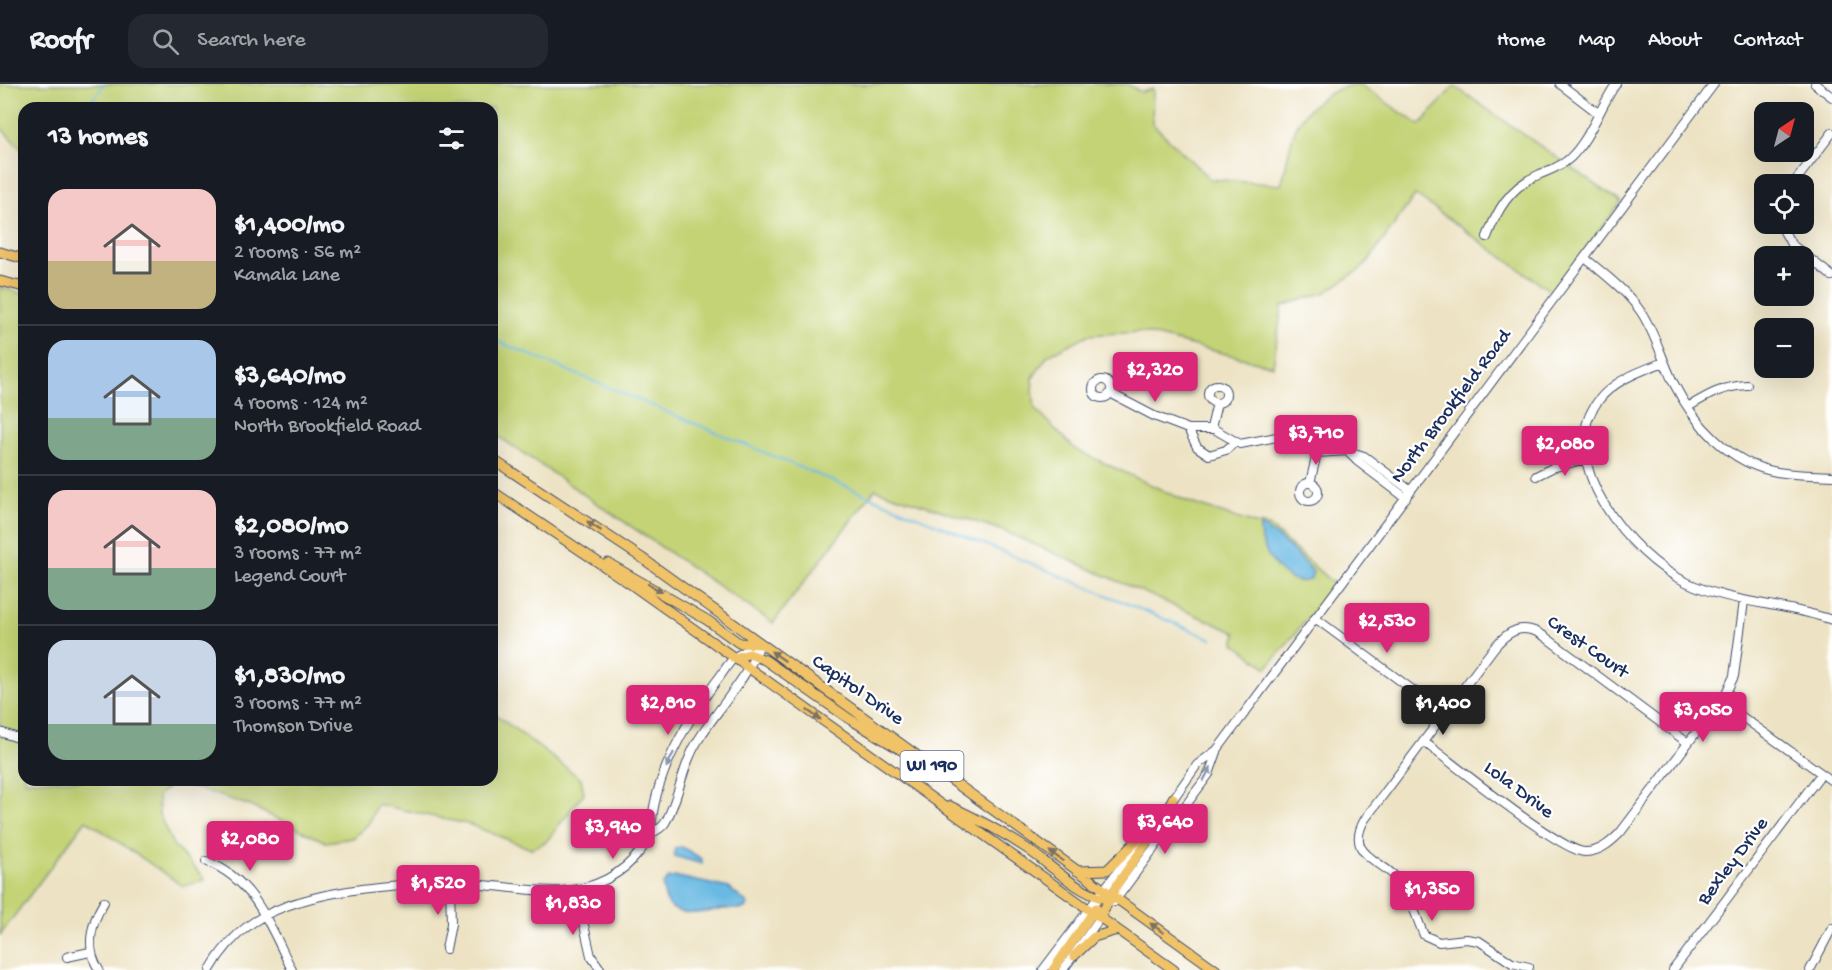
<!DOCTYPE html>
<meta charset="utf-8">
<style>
:root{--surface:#171b24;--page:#242831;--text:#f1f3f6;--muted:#9ea1a6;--line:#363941;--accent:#db2777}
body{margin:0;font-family:"Gochi Hand",sans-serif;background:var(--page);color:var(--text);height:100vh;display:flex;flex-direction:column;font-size:22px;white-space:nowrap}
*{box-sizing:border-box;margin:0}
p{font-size:20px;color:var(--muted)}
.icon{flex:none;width:33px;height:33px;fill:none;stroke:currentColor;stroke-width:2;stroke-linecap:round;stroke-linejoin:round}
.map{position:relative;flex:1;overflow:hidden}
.sheet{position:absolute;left:18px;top:18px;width:480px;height:684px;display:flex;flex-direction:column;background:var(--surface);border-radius:18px;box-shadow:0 6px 24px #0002}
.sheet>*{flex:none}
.needle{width:39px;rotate:36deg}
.fabs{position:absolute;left:1754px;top:18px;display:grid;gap:12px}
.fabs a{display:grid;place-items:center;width:60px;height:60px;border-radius:12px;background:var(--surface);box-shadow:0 6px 24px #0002;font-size:30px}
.price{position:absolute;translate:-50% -51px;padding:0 14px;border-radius:6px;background:var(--accent);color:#fff;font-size:20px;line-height:39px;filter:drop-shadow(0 2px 3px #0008)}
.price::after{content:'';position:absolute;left:50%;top:36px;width:18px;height:14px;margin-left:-9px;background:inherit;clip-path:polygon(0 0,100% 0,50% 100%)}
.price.current{background:#222;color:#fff}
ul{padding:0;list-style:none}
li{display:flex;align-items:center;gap:18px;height:150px;padding:0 30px}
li+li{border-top:2px solid var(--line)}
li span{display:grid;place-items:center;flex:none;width:168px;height:120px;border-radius:18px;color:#555}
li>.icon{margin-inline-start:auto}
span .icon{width:72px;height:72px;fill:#fffc;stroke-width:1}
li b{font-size:26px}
h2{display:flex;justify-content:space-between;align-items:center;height:72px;padding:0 30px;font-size:26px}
header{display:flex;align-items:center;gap:36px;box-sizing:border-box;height:84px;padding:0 30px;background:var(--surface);border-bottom:2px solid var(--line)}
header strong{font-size:28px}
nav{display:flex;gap:33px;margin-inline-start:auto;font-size:21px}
.search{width:420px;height:54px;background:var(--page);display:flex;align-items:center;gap:15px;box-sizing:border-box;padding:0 21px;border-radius:18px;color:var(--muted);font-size:22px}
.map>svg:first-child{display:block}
.green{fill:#c3d375;stroke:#6f816a;stroke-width:1.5}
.water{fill:#69b9e3;stroke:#4274a0;stroke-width:1.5}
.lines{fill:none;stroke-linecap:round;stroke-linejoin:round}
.stream{stroke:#69b9e3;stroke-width:2}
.minor-casing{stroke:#3a4a6d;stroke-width:10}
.major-casing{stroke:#3a4a6d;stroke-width:11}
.minor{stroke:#fff;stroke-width:8}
.major{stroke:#f1c369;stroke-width:9}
.oneway{fill:#7b7263}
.oneway2{fill:#8d97ae}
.labels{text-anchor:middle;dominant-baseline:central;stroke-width:4.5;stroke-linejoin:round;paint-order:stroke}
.shield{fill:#fff;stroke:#5f6d8e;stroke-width:1.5}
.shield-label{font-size:18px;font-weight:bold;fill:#1b2f5e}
.street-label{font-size:20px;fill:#1b2f5e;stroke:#fff}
</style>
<header>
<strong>Roofr</strong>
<div class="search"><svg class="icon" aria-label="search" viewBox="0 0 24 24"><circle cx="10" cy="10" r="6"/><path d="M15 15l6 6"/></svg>Search here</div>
<nav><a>Home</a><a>Map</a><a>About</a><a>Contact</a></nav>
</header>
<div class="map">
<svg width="1832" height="886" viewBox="0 0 1832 886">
<rect width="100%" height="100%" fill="#fff"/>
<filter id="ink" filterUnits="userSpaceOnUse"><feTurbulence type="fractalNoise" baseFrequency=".0167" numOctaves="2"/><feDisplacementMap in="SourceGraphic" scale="12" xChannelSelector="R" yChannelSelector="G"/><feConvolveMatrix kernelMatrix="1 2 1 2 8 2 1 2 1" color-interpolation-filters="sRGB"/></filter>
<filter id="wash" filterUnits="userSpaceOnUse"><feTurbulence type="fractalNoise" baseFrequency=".008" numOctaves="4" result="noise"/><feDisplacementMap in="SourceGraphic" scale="24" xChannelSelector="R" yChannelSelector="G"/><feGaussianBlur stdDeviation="1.35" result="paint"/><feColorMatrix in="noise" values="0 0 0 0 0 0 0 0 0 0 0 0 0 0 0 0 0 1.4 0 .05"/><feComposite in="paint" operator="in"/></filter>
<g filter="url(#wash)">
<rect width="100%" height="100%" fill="#ede3c4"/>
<path class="green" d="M0 0H1127L1141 8 1153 5 1152 39 1210 95 1281 101C1287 83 1288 63 1295 46 1305 21 1333 3 1359 0L1420 41 1454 2 1621 118 1553 209 1415 111 1365 182 1326 208 1282 222 1273 282 1140 248 1088 251 1048 271 1032 295 1035 325 1076 366 1188 418 1255 440 1269 442 1335 501 1267 584 1235 560 1236 549 1004 447 875 405 773 539 492 348V24H24V68L0 43Z
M0 203 24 210V696H492V628L581 695 584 709 546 758 531 765 471 741 377 720 369 739 353 754 326 758 248 721 175 697 158 712 159 730 173 761 206 796 183 802 86 736 0 851Z"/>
<path class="water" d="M1260 442C1276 449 1301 474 1313 488L1311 495C1286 508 1258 464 1260 442Z
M682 763 702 775V780L674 772 675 764Z
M678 793 729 804 748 820 747 823C740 827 731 824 724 825 696 829 664 839 663 800L669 794Z"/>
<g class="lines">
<path class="stream" d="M87 24 104 0
M492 255 1212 555"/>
</g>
</g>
<g filter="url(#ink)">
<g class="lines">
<defs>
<path id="minor" d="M1560 0 1598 29
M1815 0 1832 13
M1793 100 1832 49
M1780 140 1791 160 1832 192
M1487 153C1497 126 1510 103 1538 91 1549 86 1561 83 1570 74 1590 55 1600 23 1616 0
M1585 174C1604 190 1626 206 1641 228 1655 249 1662 275 1673 298 1694 340 1730 380 1777 388 1795 391 1814 391 1832 392
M1664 278C1641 287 1614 296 1598 317 1552 377 1632 473 1686 498 1732 520 1784 519 1832 536
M1093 305a9 9 0 1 1 18 0a9 9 0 1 1-18 0Z
M1208 310a9 9 0 1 1 18 0a9 9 0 1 1-18 0Z
M1110 309 1154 332 1188 345H1214L1240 360 1282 352 1296 354 1317 369 1348 367 1364 372 1411 407
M1688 323C1708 311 1723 302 1747 301
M1211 344 1217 319
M1188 345 1197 363 1209 371 1226 366 1235 358
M1296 354 1310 345 1326 346 1357 377 1406 414
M1536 392 1552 384 1586 375
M1310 399 1317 369
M1300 408a9 9 0 1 1 18 0a9 9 0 1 1-18 0Z
M1315 534 1444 629
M1720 617 1832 697
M0 648 24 656
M1424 658C1450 677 1561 768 1585 768 1600 768 1611 758 1620 749L1726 609 1734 592 1744 517
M1171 718 1197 681 1217 666 1714 0
M651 750C652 694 685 639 718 595 723 589 728 579 735 573 742 568 752 564 759 560
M206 777C255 796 270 842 292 886
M576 806 591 872 601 886
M1114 818 1209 690 1217 668
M446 865 451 840 450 800
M67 873 90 868
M1529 883 1512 879 1479 857 1466 855 1439 858 1424 851C1416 834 1412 814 1401 799 1384 775 1343 773 1365 735L1493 565C1508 546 1523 538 1544 552L1688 659
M99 886C85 864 91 839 104 818
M210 886C220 868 235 851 252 839 305 803 419 796 482 801 525 804 567 816 607 795 620 788 633 777 641 766 645 761 647 754 651 750 656 746 661 745 665 739 679 715 682 681 699 655 719 623 747 595 760 560
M1043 886 1140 758
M1063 886 1102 831
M1673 886 1821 690
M1810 886 1832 844"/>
<path id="major" d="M0 168 24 175
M0 197 24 203
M492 375 642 474 1216 886
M492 407 632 501 1174 886
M608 479 707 536 739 559 760 560
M734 574 749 570 765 576 848 634 901 666
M950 722C976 734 1002 748 1026 764 1049 779 1089 820 1116 815
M1077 787 1107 786 1152 742
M1100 833 1118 799 1158 743 1173 714
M1074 872 1094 853 1117 846
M1053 886 1096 824"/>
</defs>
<use href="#minor" class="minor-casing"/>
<use href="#major" class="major-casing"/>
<use href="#minor" class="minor"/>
<use href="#major" class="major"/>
</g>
<defs><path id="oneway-solid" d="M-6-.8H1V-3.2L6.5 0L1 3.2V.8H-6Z" transform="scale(1.5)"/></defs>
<g class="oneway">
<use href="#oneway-solid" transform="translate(594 442) rotate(-146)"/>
<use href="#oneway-solid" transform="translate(655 504) rotate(31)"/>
<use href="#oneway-solid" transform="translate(778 572) rotate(-145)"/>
<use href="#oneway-solid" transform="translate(814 631) rotate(35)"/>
<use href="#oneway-solid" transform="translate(1056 772) rotate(-144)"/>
<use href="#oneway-solid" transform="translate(1157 844) rotate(-145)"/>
</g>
<g class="oneway2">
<use href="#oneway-solid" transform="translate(670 676) rotate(116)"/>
<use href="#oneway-solid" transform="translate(1207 690) rotate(-62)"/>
</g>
</g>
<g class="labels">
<rect class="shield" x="900.5" y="667" width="63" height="30" rx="4.5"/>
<g class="shield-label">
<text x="932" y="682">WI 190</text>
</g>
<g class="street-label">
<text transform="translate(1452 323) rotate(-53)">North Brookfield Road</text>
<text transform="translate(1587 564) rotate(35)">Crest Court</text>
<text transform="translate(857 607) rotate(35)">Capitol Drive</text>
<text transform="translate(1518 707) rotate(37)">Lola Drive</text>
<text transform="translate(1734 778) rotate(-53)">Bexley Drive</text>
</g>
</g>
</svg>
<div class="fabs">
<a><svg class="needle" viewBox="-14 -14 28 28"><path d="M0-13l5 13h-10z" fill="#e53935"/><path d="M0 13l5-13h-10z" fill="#9ea1a6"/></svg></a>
<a><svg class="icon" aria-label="locate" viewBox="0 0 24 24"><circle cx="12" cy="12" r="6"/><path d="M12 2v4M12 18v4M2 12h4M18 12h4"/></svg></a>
<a>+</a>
<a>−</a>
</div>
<b class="price" style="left:1155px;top:319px">$2,320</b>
<b class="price" style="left:1316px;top:382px">$3,710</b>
<b class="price" style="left:1565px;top:393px">$2,080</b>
<b class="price" style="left:1387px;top:570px">$2,530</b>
<b class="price" style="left:668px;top:652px">$2,810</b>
<b class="price current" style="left:1443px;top:652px">$1,400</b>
<b class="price" style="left:1703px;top:659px">$3,050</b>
<b class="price" style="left:1165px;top:771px">$3,640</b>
<b class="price" style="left:613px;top:776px">$3,940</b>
<b class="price" style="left:250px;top:788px">$2,080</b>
<b class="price" style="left:438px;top:832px">$1,520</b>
<b class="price" style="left:1432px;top:838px">$1,350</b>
<b class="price" style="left:573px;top:852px">$1,830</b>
<section class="sheet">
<h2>13 homes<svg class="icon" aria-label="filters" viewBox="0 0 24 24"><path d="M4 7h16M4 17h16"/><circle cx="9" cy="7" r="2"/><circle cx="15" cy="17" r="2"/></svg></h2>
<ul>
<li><span style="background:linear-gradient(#f6c9c9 60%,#c2b280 0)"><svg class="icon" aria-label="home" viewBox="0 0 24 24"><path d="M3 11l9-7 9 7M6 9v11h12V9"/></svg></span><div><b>$1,400/mo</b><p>2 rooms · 56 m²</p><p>Kamala Lane</p></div></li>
<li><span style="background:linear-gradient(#a9c7e8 65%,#7fa58c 0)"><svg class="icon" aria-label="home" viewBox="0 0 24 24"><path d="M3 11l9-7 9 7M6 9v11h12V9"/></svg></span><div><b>$3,640/mo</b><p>4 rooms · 124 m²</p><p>North Brookfield Road</p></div></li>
<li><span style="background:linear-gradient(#f6c9c9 65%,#7fa58c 0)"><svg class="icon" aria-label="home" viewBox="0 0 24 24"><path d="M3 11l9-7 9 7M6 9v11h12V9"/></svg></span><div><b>$2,080/mo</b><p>3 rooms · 77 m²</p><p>Legend Court</p></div></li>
<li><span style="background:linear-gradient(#c9d6e8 70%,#7fa58c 0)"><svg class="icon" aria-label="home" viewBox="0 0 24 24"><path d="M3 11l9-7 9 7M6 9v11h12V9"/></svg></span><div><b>$1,830/mo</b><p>3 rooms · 77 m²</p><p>Thomson Drive</p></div></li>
</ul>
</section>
</div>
